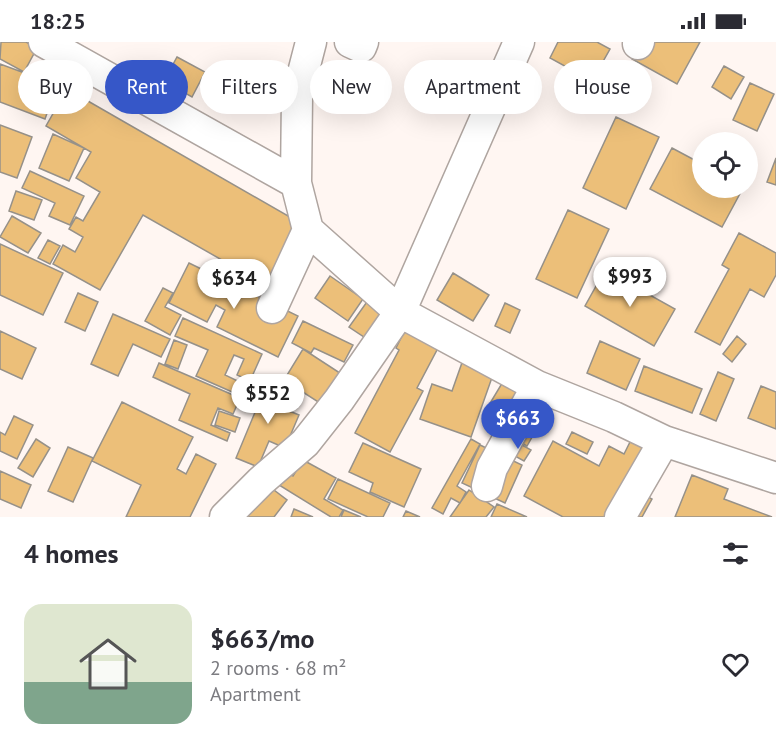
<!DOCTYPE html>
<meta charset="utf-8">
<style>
:root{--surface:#fff;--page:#f7f7f7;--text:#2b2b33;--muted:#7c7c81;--line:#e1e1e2;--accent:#3657c8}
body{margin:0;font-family:"PT Sans",sans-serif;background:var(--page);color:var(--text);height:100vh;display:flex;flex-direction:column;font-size:22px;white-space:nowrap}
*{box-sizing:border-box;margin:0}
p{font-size:20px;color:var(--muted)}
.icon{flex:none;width:33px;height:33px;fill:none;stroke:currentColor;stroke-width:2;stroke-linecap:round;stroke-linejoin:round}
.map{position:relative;height:475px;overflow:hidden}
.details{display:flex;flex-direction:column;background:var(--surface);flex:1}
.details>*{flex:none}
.hud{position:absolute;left:18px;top:18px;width:741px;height:54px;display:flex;gap:12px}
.fabs{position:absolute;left:692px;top:90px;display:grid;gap:12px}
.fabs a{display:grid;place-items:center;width:66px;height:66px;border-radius:50%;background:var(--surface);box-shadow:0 6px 24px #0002;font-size:30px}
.price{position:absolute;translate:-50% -51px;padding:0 14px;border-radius:21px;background:#fff;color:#222;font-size:20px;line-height:39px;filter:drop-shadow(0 2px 3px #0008)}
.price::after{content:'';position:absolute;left:50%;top:36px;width:18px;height:14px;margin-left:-9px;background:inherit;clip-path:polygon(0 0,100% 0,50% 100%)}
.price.selected{background:var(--accent);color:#fff}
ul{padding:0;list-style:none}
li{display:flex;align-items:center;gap:18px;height:150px;padding:0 24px}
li+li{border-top:2px solid var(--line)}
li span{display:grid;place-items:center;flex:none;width:168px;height:120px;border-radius:18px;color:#555}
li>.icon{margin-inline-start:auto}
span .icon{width:72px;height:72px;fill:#fffc;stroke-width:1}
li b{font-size:26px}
h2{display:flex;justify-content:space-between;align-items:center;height:72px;padding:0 24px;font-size:26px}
.tag{padding:0 21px;border-radius:27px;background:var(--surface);box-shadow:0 6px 24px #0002;font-size:21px;line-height:54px}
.tag.selected{background:var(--accent);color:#fff}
.status{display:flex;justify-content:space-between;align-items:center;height:42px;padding:0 30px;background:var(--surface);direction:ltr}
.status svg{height:16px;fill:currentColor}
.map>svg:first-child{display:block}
.building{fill:#ecbf79;stroke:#969189;stroke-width:1.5}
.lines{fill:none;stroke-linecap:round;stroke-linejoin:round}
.street-casing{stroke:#afa5a0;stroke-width:33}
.street{stroke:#fff;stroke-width:30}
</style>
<div class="status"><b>18:25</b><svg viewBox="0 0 49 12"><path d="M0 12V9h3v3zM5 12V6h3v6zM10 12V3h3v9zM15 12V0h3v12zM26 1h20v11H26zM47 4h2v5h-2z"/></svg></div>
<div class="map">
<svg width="776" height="475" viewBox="0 0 776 475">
<rect width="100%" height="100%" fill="#fff6f2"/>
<path class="building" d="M1 0H26L37 6 24 30 0 17Z
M558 0H597L610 7 592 39 550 16Z
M641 0H700L677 42 632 17Z
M177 15 205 30 192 55 164 39Z
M0 22 57 43 45 77 0 60Z
M724 24 744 35 731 57 712 45Z
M628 30 649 40 639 63 618 54Z
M750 41 774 52 757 89 733 78Z
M67 47 323 194 285 260 245 242 250 234 143 173 100 248 53 222 63 203 75 210 83 195 69 187 76 175 83 179 100 150 76 136 91 110 46 84Z
M616 75 659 95 626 167 583 146Z
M0 83 32 95 17 136 0 130Z
M53 92 84 106 69 139 39 126Z
M672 106 702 122V146H743L722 185 650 147Z
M776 116V143L767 140Z
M30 129 84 154 70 183 49 174 55 161 22 146Z
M16 149 42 158 34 178 9 169Z
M568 168 609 187 577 256 536 237Z
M12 174 41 191 28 211 0 195Z
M739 191 776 211V233L764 255 750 247 720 303 695 290 729 227 722 223Z
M48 198 60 204 50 222 38 216Z
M0 202 63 231 43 273 0 253Z
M189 221 298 274 278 315 217 285 225 268 216 263 207 280 169 261Z
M605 228 675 267 654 304 585 264Z
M453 231 489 253 473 279 437 258Z
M330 234 363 257 348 279 315 256Z
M163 246 173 251 165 265 181 273 170 293 145 279Z
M78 251 98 260 85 289 65 280Z
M369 257 389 271 370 299 349 285Z
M505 261 520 268 510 291 495 284Z
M113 272 170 297 161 315 133 302 118 334 91 322Z
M183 276 262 312 250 339 237 333 244 317 234 313 225 333 244 342 239 353 196 334 208 308 175 294Z
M303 279 353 303 344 320 314 306 311 311 292 301Z
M405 288 438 306 417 346 423 349 390 410 355 391 399 308 396 306Z
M0 289 36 306 22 337 0 327Z
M737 294 746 302 732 320 723 312Z
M174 298 187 303 178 327 165 322Z
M600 299 640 317 626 348 587 331Z
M303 307 346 335 326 365 284 338Z
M464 315 495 327 471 395 420 377 432 342 452 349Z
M159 321 240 356 233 372 218 366 211 383 230 391 227 399 179 378 190 352 153 335Z
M644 324 702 347 692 371 635 349Z
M718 330 734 337 716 379 700 372Z
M507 333 552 360 527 404 486 380 495 366 489 363Z
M268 339 290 348 282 366 299 373 285 406 269 399 258 425 236 416Z
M761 344 776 350V387L748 376Z
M122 360 193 395 177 427 186 432 196 412 216 422 190 475H126L141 443 92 419Z
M219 369 240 376 235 390 215 383Z
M14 374 33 383 17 417 0 409V390L5 393Z
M572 390 593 400 587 412 566 402Z
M633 394 662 409 640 451 652 457 642 475H563L524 454 553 399 599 424 609 404 624 412Z
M36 397 50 406 33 435 18 426Z
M471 397 480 402 457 444 466 450 460 461 451 456 443 472 432 466Z
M513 398 531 408 524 419 506 409Z
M363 401 421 427 404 465 370 450 373 441 349 430Z
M480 403 522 423 505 461 462 441Z
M68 405 93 416 73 460 48 449Z
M303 418 336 436 324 457 343 468 339 475H331L279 443 286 430 293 434Z
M0 429 31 443 21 466 0 457Z
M692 433 728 447 724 457 772 475H675Z
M338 437 390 461 383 475H368L328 457Z
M266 442 287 458 274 475H241Z
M469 448 494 465 486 475H450Z
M497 462 527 475H491Z
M294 467 313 475H291Z
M344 468 361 475H341Z
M406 469 420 475H403Z"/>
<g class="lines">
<defs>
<path id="street" d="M44 0 296 141
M311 0 297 54 296 141 308 188 400 270 537 344 614 375 664 399 776 436
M350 0 361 5 363 0
M638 2 639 0
M272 266 308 188
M487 444 492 426 537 344
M225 475 261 439 305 401 339 358 400 270 519 0
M620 475 664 399"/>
</defs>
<use href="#street" class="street-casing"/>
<use href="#street" class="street"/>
</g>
</svg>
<div class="fabs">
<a><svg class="icon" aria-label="locate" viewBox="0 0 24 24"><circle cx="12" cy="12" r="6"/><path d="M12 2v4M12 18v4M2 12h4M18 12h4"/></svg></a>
</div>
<b class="price" style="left:630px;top:266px">$993</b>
<b class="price" style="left:234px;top:268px">$634</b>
<b class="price" style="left:268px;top:383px">$552</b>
<b class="price selected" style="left:518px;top:408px">$663</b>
<div class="hud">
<a class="tag">Buy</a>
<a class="tag selected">Rent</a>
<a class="tag">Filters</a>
<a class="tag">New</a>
<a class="tag">Apartment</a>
<a class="tag">House</a>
</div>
</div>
<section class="details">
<h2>4 homes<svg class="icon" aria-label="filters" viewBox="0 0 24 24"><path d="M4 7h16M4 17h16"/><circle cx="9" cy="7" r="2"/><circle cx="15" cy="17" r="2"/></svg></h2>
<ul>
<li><span style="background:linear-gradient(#dfe7d0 65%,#7fa58c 0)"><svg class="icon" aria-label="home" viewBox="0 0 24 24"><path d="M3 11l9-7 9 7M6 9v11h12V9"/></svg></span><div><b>$663/mo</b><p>2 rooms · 68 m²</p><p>Apartment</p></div><svg class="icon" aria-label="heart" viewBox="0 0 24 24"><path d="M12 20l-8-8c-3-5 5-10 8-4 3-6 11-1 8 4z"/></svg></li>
</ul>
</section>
